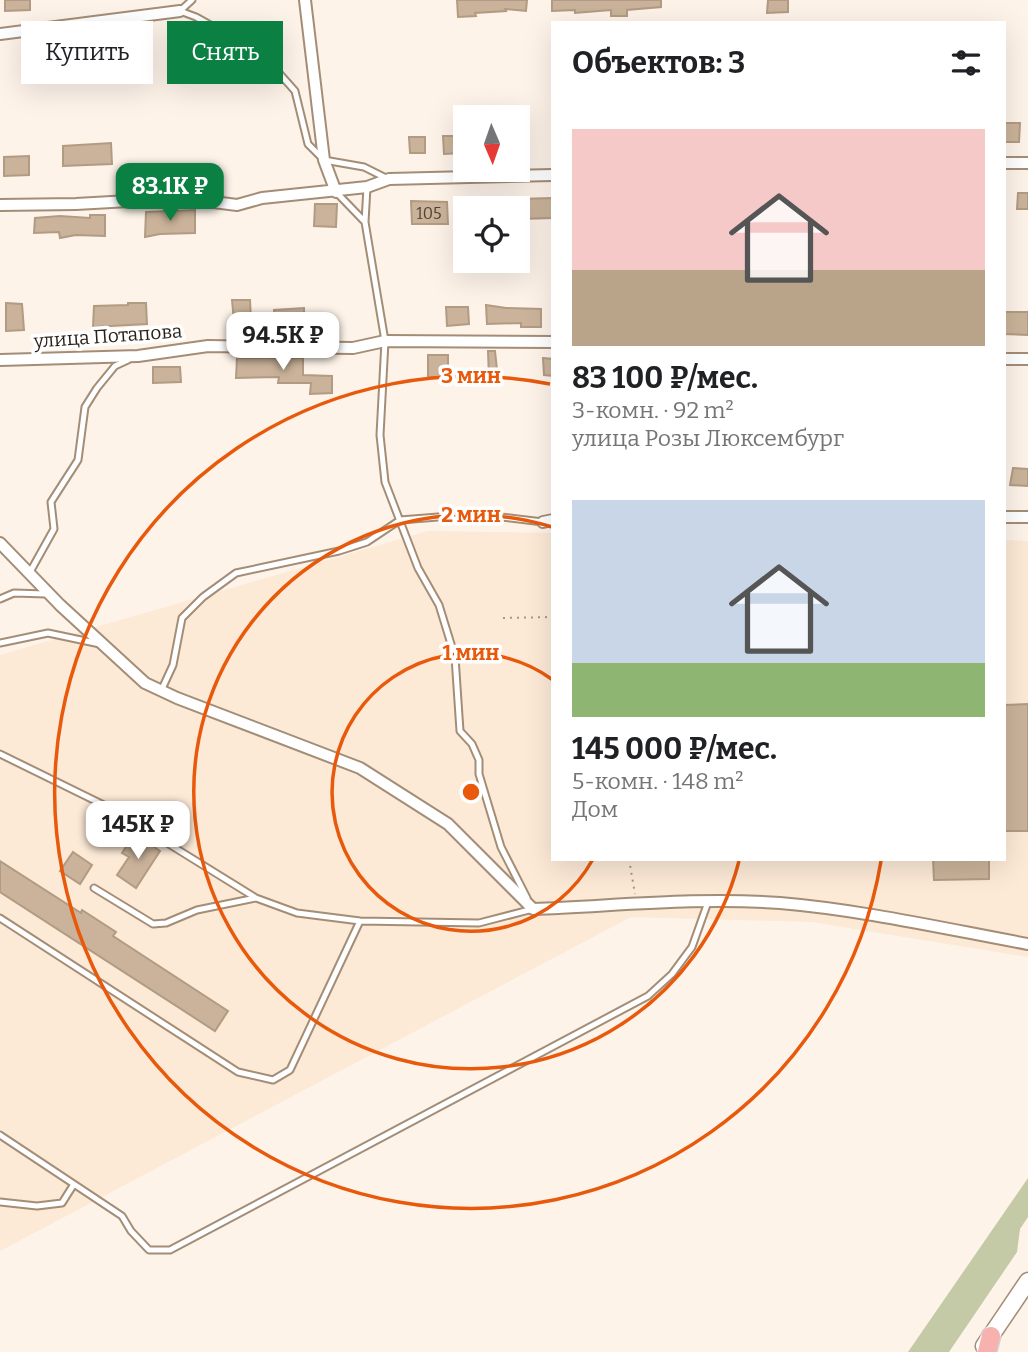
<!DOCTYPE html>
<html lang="ru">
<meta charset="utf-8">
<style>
:root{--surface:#fff;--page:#f2f2f2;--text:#202124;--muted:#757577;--accent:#0b8043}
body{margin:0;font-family:Bitter,serif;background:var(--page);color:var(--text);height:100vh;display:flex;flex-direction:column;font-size:26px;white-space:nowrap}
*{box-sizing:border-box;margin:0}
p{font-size:23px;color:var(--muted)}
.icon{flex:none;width:38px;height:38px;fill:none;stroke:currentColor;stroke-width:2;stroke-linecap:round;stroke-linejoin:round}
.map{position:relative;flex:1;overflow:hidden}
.side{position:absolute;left:551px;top:21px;width:455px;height:840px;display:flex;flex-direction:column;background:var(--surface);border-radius:0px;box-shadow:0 7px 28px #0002}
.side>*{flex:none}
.top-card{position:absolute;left:21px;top:21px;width:425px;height:63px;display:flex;gap:14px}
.needle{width:46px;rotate:178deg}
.fabs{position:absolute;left:453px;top:105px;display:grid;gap:14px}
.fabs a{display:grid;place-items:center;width:77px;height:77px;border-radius:0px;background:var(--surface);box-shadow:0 7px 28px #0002;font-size:35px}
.price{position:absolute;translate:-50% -60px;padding:0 16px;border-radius:14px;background:#fff;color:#222;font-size:23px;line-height:46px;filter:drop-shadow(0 2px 4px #0008)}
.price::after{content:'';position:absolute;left:50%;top:42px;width:21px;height:16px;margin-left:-10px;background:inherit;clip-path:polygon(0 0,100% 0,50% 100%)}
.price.selected{background:var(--accent);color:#fff}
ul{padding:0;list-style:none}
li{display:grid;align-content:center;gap:14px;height:371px;padding:0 21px}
li span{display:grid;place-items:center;height:217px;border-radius:0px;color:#555}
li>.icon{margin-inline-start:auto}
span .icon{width:126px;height:126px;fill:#fffc;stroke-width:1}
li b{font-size:30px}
h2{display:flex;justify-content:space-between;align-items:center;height:84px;padding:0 21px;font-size:30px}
.chip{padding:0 24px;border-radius:0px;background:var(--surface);box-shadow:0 7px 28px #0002;font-size:24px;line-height:63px}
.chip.selected{background:var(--accent);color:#fff}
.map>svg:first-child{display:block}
.built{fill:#fce9d6}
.green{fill:#c4c9a6}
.building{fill:#cab39a;stroke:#b29b83;stroke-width:2}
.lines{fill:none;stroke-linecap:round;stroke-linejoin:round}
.lane-casing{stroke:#a48d76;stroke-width:9}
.street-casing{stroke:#a48d76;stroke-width:14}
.secondary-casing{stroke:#a48d76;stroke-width:19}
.primary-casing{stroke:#d4d2d0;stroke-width:21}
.path{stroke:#a1988e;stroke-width:2;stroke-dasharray:2 5;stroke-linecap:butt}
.lane{stroke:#fff;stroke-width:5}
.street{stroke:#fff;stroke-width:10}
.secondary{stroke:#fff;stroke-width:16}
.primary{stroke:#f7b1af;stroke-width:18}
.ring{fill:none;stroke:#e8590c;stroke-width:3.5}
.labels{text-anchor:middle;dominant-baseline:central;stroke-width:7;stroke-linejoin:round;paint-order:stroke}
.number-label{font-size:16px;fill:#504336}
.street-label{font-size:19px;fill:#271e15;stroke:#fff}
.centre{fill:#e8590c;stroke:#fff;stroke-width:3.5}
.ring-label{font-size:21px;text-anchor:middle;font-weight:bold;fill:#e8590c;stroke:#fff;stroke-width:7;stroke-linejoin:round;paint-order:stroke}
</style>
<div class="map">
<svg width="1028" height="1352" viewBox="0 0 1028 1352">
<rect width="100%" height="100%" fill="#fdf3e9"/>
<path class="built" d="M428 531 553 533V859H1004L1005 540 1028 541V957L812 922 631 917 0 1251V655Z"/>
<path class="green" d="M1028 1178V1217L1020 1229 1017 1252 949 1352H908Z"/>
<path class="building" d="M5 0H30V10L5 11Z
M457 0H527L526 11 505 9 506 11 475 13 476 16 458 17Z
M552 0H661V7L627 10V16H611V10L575 13V10L552 11Z
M768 0H788V12L767 13Z
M110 37 111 51 74 53 76 61 51 63 48 45 87 42V39Z
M1004 123H1020L1019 142H1004Z
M443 136H458L461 153 444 154Z
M409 137H425V153H410Z
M111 143 112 164 63 166V146Z
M29 156V175L4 176V157Z
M1018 193H1028V209H1017Z
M553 198V218L519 219V199Z
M411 201 447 202 448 224H412Z
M315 204H337L336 227 314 226Z
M195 210V233L160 234 145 237 146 212Z
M90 215H105V236L76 235 60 238 59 232 34 233 35 218 60 216 90 218Z
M232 300H250L251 321H234Z
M6 303 22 304 24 330 6 331Z
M128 303H146L147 324 93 327 94 306 128 305Z
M486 305 506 308 541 309V327H521V323L487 324Z
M446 307H468L469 324 447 326Z
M304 308V326L275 327 274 310Z
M1004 312H1028V335L1004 334Z
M488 351H495L498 379H489Z
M428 355H448V377L428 378Z
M237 358H303V375L332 376V393L310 394 311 383H278L279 377 236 378Z
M543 358 553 359V376L544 375Z
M153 367H180L181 382 153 383Z
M1013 468 1028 469V486L1010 485Z
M1028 704V831H1004V705Z
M135 834 160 851 136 888 117 875 129 857 122 853Z
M73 852 92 865 80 884 60 871Z
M933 859H989V879L934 880Z
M0 861 81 913 82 910 116 932 113 936 228 1011 215 1031 0 892Z"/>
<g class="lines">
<defs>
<path id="lane" d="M192 0 180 11 196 17 262 54 295 91 308 144 324 160 364 167 386 178
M367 187 365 222 385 341 380 435 385 482 418 568 439 605 455 657 460 731 472 744 479 760V774L501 847 527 898
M336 192 365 222
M30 572 54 529 51 502 78 460 85 407 97 388 115 366 128 360
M0 599 14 593 46 594
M0 643 48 633 100 644
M161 691 173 665 182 618 203 597 236 573 339 551 367 542 400 520 476 514 543 522
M0 754 114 810 256 898 297 913 360 921 479 923 533 909
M94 888 153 924 166 923 197 910 256 898
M0 918 238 1072 273 1080 290 1070 360 921
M0 1135 122 1216 131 1231 149 1250H170L648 996 672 974 692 947 708 902
M0 1202 37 1206 62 1203 74 1184"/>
<path id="street" d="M305 0 324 160 336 192
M0 34 180 11
M1004 163H1028
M0 205 76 204 182 198 237 205 262 198 367 187 389 179 553 175
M1004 359H1028
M0 360 138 356 208 346 353 348 385 341 553 342
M1004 517H1028
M543 522 553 520
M0 543 60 605 145 683 177 698 360 768 448 824 533 909C615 906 698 897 780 903 863 910 946 929 1028 944"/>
<path id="secondary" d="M984 1346 1028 1281"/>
<path id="primary" d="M987 1352 991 1336"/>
</defs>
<use href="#lane" class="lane-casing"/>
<use href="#street" class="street-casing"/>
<use href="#secondary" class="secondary-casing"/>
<use href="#primary" class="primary-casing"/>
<path class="path" d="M503 618 553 617
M629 859 635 894"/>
<use href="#lane" class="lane"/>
<use href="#street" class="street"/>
<use href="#secondary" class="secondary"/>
<use href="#primary" class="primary"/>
</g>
<g class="ring">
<path d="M593 859A139 139 0 1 1 553 680"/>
<path d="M739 861A277 277 0 1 1 552 527"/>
<path d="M881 861A416 416 0 1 1 550 384"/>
</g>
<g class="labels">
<g class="number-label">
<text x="429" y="213">105</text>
</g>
<g class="street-label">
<text transform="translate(108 336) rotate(-4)">улица Потапова</text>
</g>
</g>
<circle cx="471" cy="792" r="10" class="centre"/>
<g class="ring-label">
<text x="471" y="383">3 мин</text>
<text x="471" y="522">2 мин</text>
<text x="471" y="660">1 мин</text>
</g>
</svg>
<div class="fabs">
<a><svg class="needle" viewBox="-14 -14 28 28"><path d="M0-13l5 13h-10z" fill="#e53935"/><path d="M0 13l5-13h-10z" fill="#757577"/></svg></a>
<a><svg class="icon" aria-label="locate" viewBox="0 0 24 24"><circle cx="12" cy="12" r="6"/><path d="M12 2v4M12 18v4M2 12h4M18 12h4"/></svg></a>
</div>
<b class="price selected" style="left:170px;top:223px">83.1K ₽</b>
<b class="price" style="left:283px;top:372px">94.5K ₽</b>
<b class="price" style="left:138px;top:861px">145K ₽</b>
<div class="top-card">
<a class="chip">Купить</a>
<a class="chip selected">Снять</a>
</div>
<section class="side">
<h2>Объектов: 3<svg class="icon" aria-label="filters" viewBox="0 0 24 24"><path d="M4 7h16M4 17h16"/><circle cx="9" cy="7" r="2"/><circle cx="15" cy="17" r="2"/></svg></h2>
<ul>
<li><span style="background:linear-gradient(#f6c9c9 65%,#b9a48a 0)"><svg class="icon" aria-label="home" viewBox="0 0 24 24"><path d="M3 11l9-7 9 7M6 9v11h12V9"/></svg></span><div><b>83 100 ₽/мес.</b><p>3-комн. · 92 m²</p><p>улица Розы Люксембург</p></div></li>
<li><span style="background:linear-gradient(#c9d6e8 75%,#8fb573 0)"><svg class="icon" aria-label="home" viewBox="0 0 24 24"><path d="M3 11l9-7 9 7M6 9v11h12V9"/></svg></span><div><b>145 000 ₽/мес.</b><p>5-комн. · 148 m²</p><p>Дом</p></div></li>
</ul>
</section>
</div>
